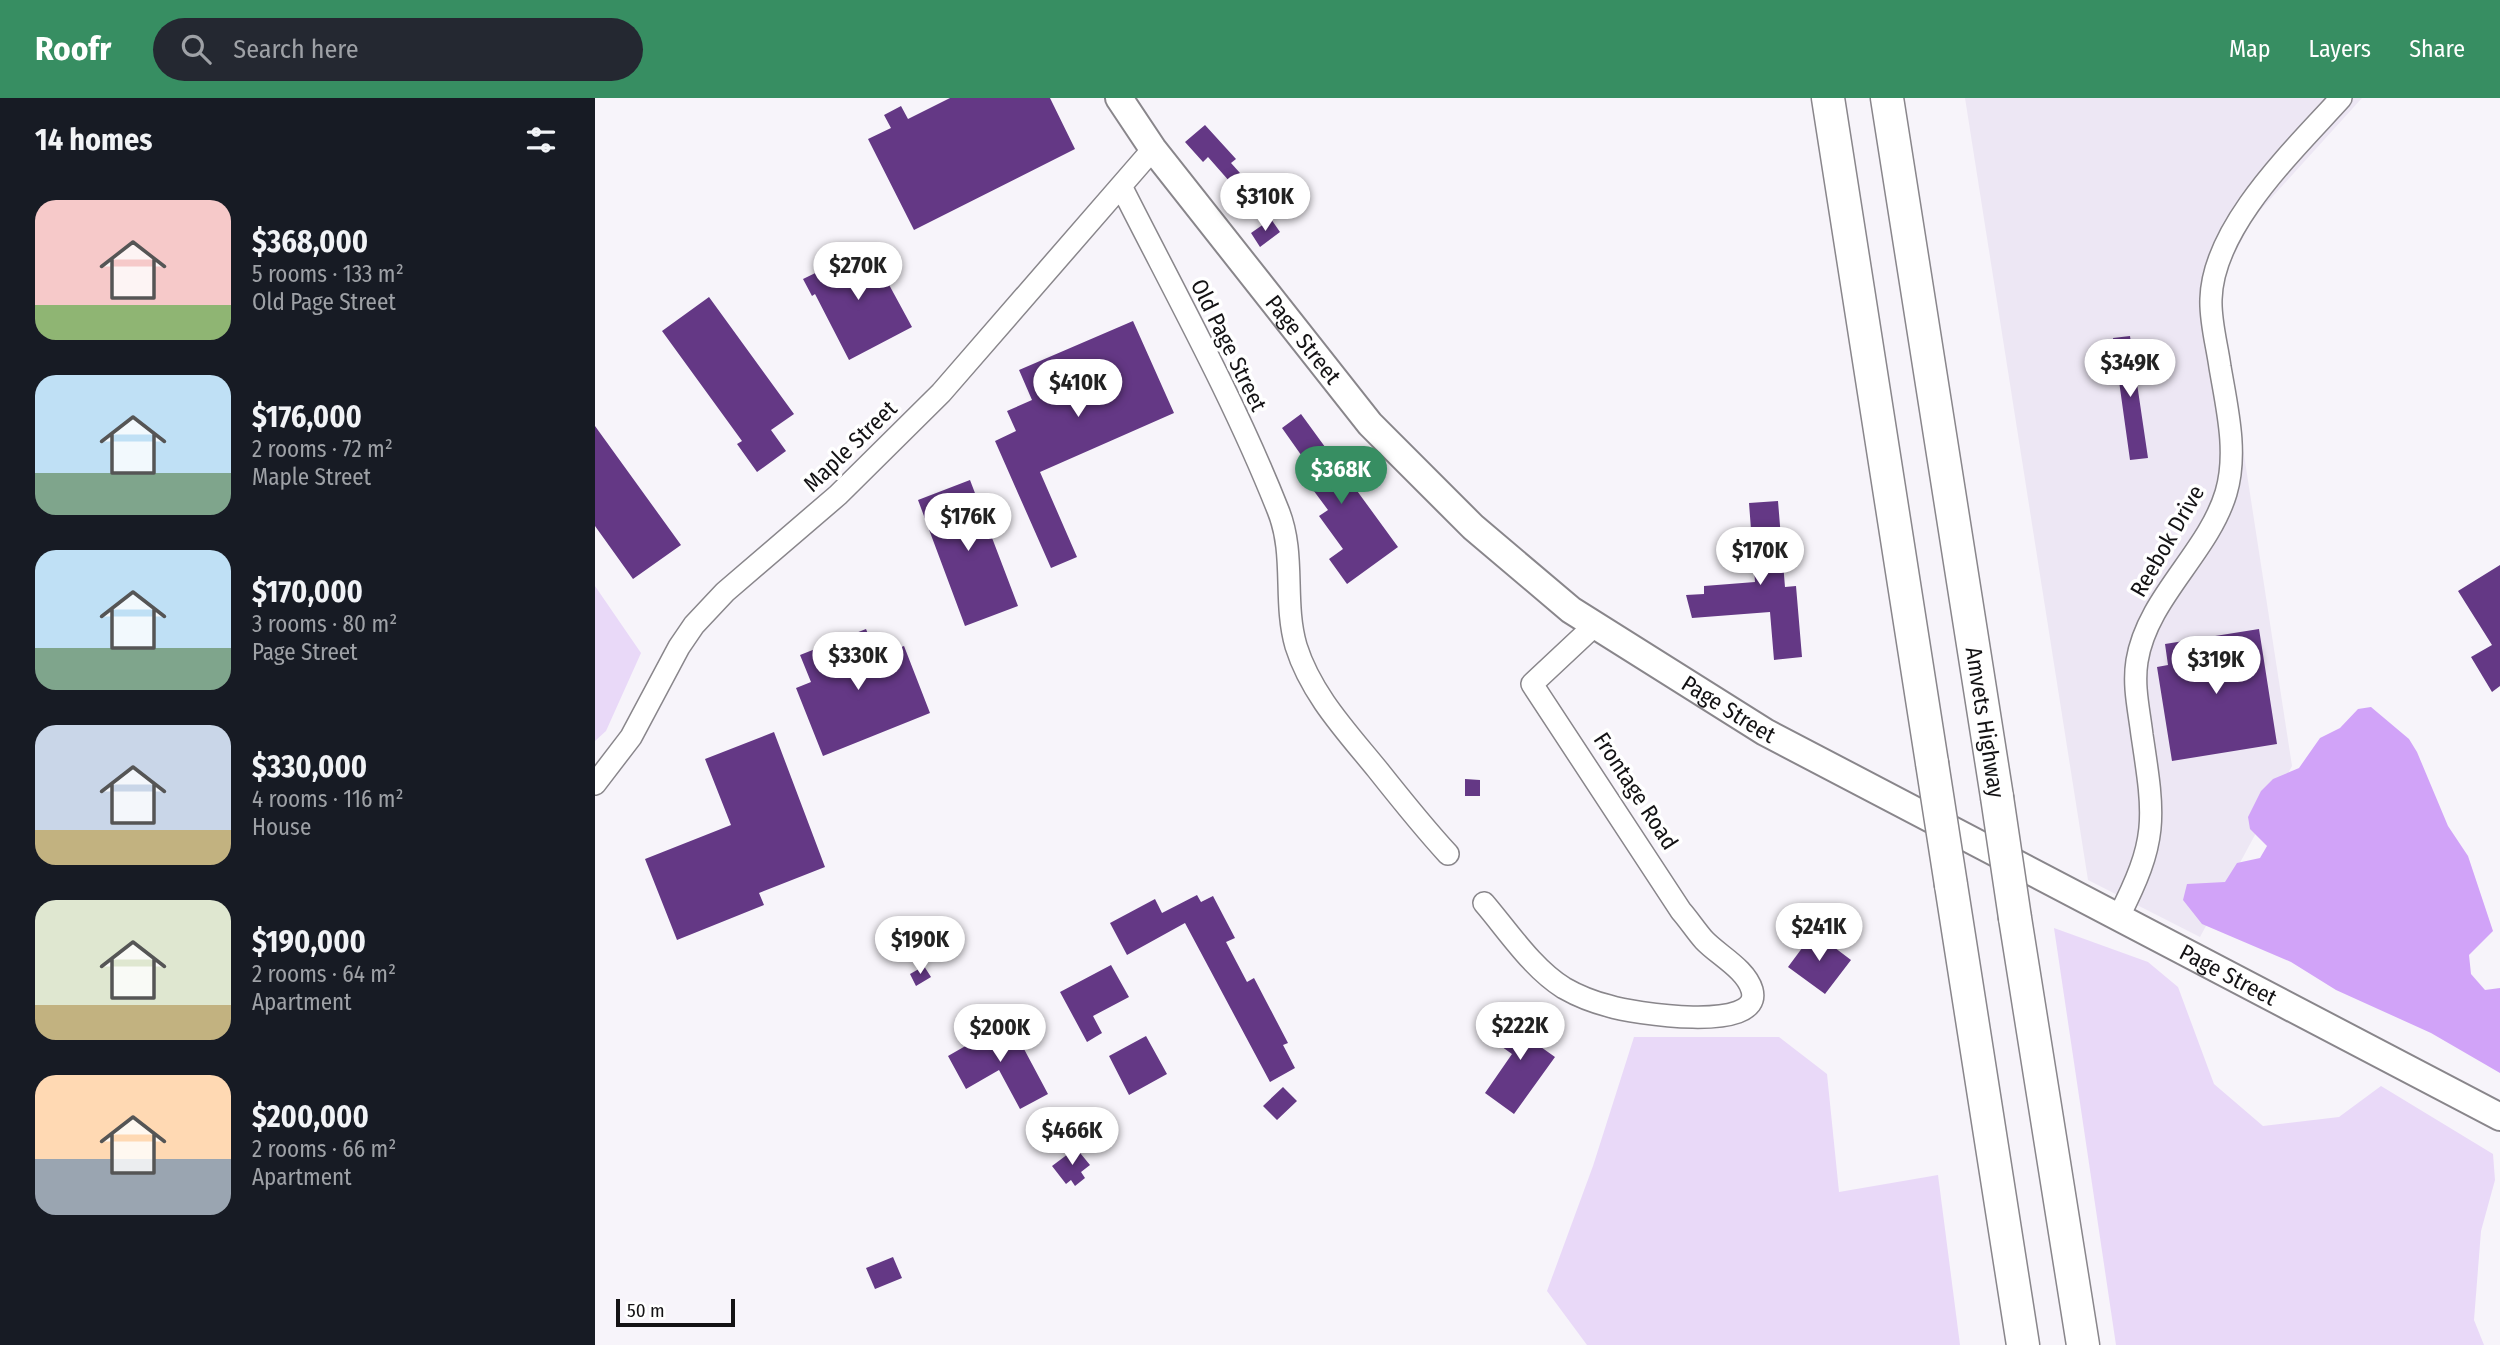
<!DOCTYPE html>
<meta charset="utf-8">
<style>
:root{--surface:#171b24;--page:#242831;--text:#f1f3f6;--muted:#9ea1a6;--accent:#378e62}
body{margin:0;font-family:"Fira Sans Condensed",sans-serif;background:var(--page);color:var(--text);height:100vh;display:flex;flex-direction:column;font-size:26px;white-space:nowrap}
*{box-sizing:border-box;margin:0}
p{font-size:23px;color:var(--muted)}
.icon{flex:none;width:38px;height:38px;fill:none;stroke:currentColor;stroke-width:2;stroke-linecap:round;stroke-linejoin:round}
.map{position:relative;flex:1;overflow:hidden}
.sheet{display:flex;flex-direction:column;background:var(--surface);width:595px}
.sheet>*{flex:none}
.scale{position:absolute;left:21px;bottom:18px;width:119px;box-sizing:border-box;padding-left:7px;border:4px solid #131214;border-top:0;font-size:19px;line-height:24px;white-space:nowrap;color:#131214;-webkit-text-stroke:5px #fff;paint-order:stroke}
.price{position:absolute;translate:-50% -60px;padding:0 16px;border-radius:24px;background:#fff;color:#222;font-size:23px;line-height:46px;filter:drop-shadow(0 2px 4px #0008)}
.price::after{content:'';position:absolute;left:50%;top:42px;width:21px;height:16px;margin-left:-10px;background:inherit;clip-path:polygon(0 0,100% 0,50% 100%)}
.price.selected{background:var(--accent);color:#fff}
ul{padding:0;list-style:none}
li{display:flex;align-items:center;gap:21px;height:175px;padding:0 35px}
li span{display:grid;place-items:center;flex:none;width:196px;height:140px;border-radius:21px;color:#555}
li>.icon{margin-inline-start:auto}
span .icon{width:84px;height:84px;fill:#fffc;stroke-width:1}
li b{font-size:30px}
h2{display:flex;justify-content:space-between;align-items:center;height:84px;padding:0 35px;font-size:30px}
header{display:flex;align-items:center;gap:42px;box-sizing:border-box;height:98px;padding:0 35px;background:var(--accent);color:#fff}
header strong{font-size:33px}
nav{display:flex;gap:38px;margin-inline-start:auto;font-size:24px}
.search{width:490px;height:63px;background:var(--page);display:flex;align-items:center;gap:18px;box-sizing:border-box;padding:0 24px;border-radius:38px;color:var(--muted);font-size:26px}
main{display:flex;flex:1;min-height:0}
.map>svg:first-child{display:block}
.built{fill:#ede7f4}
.green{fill:#e9d9f8}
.water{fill:#d1a3f8}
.building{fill:#643885}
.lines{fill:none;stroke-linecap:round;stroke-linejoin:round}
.minor-casing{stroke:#89868b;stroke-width:24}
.major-casing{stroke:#89868b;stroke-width:30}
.highway-casing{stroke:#89868b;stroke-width:35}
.minor{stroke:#fff;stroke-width:21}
.major{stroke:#fff;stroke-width:26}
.highway{stroke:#fff;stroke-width:32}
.highway-bridge-casing{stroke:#89868b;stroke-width:35;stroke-linecap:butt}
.highway-bridge{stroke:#fff;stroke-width:32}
.labels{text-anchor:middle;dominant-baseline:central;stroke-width:7;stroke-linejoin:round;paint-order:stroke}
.street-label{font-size:23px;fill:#131214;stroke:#fff}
</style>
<header>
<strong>Roofr</strong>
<div class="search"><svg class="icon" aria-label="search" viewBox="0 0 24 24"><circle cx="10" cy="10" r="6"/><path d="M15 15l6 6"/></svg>Search here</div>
<nav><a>Map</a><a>Layers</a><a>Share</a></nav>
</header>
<main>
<section class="sheet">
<h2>14 homes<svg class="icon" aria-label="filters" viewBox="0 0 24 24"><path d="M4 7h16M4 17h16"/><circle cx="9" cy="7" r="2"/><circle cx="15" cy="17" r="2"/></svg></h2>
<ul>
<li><span style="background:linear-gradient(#f6c9c9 75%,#8fb573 0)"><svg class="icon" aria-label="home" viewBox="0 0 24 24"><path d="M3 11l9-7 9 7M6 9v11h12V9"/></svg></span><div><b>$368,000</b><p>5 rooms · 133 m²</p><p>Old Page Street</p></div></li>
<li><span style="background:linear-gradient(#bfe0f5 70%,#7fa58c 0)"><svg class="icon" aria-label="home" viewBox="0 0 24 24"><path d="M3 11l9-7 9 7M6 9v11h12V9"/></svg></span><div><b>$176,000</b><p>2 rooms · 72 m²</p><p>Maple Street</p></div></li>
<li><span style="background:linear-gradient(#bfe0f5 70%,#7fa58c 0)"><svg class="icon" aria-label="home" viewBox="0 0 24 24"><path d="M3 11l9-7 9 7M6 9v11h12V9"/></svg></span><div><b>$170,000</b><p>3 rooms · 80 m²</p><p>Page Street</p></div></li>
<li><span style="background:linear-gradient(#c9d6e8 75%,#c2b280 0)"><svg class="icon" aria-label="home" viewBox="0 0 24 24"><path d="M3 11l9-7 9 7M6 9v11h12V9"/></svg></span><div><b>$330,000</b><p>4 rooms · 116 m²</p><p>House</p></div></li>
<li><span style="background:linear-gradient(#dfe7d0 75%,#c2b280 0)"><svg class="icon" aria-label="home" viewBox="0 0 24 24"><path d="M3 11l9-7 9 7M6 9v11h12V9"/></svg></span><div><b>$190,000</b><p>2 rooms · 64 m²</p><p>Apartment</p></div></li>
<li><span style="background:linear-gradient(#ffd9b3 60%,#9aa5b1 0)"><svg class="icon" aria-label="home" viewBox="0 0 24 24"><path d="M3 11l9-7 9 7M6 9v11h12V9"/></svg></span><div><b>$200,000</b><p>2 rooms · 66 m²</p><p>Apartment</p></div></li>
</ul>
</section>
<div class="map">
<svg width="1905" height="1247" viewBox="0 0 1905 1247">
<rect width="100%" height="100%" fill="#f7f4fa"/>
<path class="built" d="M1370 0H1767L1658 120 1623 188 1697 668 1605 839 1493 782Z"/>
<path class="green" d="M0 488 46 555 11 633 0 643Z
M1459 830 1553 864 1583 889 1619 986 1668 1028 1744 1019 1786 988 1898 1056 1900 1082 1886 1133 1879 1222 1889 1247H1521Z
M1039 939H1184L1232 976 1244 1094 1343 1077 1365 1247H992L952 1193 998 1068Z"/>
<path class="water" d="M1776 609 1814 641 1822 654 1853 728 1873 758 1898 833 1874 857 1876 876 1890 892 1905 890V975L1836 935 1741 892 1696 864 1607 826 1588 802 1592 786 1630 784 1642 765 1665 760 1672 748 1655 731 1653 719 1666 693 1678 681 1704 670 1725 640 1745 630 1763 611Z"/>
<path class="building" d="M355 0H455L480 51 319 132 273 41 296 30 289 17 306 8 313 21Z
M610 27 641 61 636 65 645 75 635 84 613 59 608 64 590 44Z
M676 121 685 134 665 149 656 135Z
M273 148 317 229 254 262 220 196 217 198 208 181 247 162 244 156 258 149 261 154Z
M114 199 199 316 176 332 191 353 162 374 142 346 147 343 67 233Z
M538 223 579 315 445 374 482 459 456 470 400 343 421 333 412 313 437 302 424 272Z
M1535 238 1553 360 1535 362 1518 240Z
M706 316 803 449 752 486 734 461 748 451 724 418 733 412 707 377 716 371 687 330Z
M0 328 86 447 38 481 0 428Z
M375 382 423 508 370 528 323 402Z
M1183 403 1190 489 1201 488 1207 559 1179 562 1175 514 1097 520 1091 497 1109 496V488L1160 484 1154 405Z
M1905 467V588L1897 594 1876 559 1897 547 1863 493Z
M271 531 282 558 309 548 335 615 228 658 201 590 216 584 205 557Z
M1664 531 1682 646 1577 663 1562 569 1573 567 1570 546Z
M179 634 230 769 164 795 169 807 82 842 50 761 136 727 110 661Z
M870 681 885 682V698H870Z
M602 797 606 804 618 798 640 840 631 844 652 884 659 880 693 945 688 947 700 970 675 984 590 825 532 857 515 825 560 801 567 815Z
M1219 834 1256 862 1230 896 1193 869Z
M516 867 534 899 498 918 507 935 492 944 465 894Z
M329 868 336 879 321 888 315 876Z
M931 908 951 922 936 942 960 959 919 1016 890 995 917 956 903 946Z
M414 923 453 996 425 1011 404 972 371 991 353 958Z
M551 938 572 976 534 997 514 958Z
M688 989 702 1003 682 1022 668 1008Z
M481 1050 495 1067 486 1074 490 1080 480 1088 476 1082 471 1086 457 1068Z
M298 1159 307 1180 280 1191 271 1170Z"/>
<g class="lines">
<defs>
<path id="minor" d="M526 88C580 195 639 301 683 412 701 456 688 503 701 548 716 596 751 633 782 671 805 700 828 729 853 756
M0 686 36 639 84 549 99 527 130 494 243 397 346 295 558 51
M889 805C913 833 937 870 969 890 983 898 998 904 1014 908 1035 915 1169 936 1157 892 1151 871 1123 857 1109 842 1101 833 1094 822 1086 813L937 586 1000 527
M1523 820C1563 742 1560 722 1547 637 1544 612 1538 588 1542 563 1552 500 1613 455 1631 395 1643 355 1632 310 1625 269 1622 247 1615 223 1616 201 1618 128 1700 51 1746 0"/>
<g id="major">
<path id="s1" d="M524 0 558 51 775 326 878 429 976 512 1170 634 1905 1019"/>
</g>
<g id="highway">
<path d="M1233 0 1337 665"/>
<path id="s2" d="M1292 0 1402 699"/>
<path d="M1356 787 1428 1247"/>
<path d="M1420 820 1488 1247"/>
</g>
</defs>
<use href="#minor" class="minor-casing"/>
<use href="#major" class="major-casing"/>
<use href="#highway" class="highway-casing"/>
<use href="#minor" class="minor"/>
<use href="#major" class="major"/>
<use href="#highway" class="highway"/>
<defs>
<path id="highway-bridge" d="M1337 665 1356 787
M1402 699 1420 820"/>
</defs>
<use href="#highway-bridge" class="highway-bridge-casing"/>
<use href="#highway-bridge" class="highway-bridge"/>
</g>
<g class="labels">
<g class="street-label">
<text stroke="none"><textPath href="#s1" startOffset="304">Page Street</textPath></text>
<text transform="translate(634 247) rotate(64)">Old Page Street</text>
<text transform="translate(255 348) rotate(-44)">Maple Street</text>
<text transform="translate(1572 443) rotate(-60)">Reebok Drive</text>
<text stroke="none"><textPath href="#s1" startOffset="872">Page Street</textPath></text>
<text stroke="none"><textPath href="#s2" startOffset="632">Amvets Highway</textPath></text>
<text transform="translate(1041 693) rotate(57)">Frontage Road</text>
<text stroke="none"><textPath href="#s1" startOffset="1438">Page Street</textPath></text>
</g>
</g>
</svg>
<div class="scale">50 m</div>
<b class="price" style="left:670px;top:135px">$310K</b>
<b class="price" style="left:263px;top:204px">$270K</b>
<b class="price" style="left:1535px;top:301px">$349K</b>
<b class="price" style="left:483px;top:321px">$410K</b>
<b class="price selected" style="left:746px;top:408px">$368K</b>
<b class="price" style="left:373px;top:455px">$176K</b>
<b class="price" style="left:1165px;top:489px">$170K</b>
<b class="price" style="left:263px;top:594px">$330K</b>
<b class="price" style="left:1621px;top:598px">$319K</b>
<b class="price" style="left:1224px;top:865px">$241K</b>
<b class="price" style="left:325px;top:878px">$190K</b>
<b class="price" style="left:925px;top:964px">$222K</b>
<b class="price" style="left:405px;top:966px">$200K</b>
<b class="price" style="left:477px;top:1069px">$466K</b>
</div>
</main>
